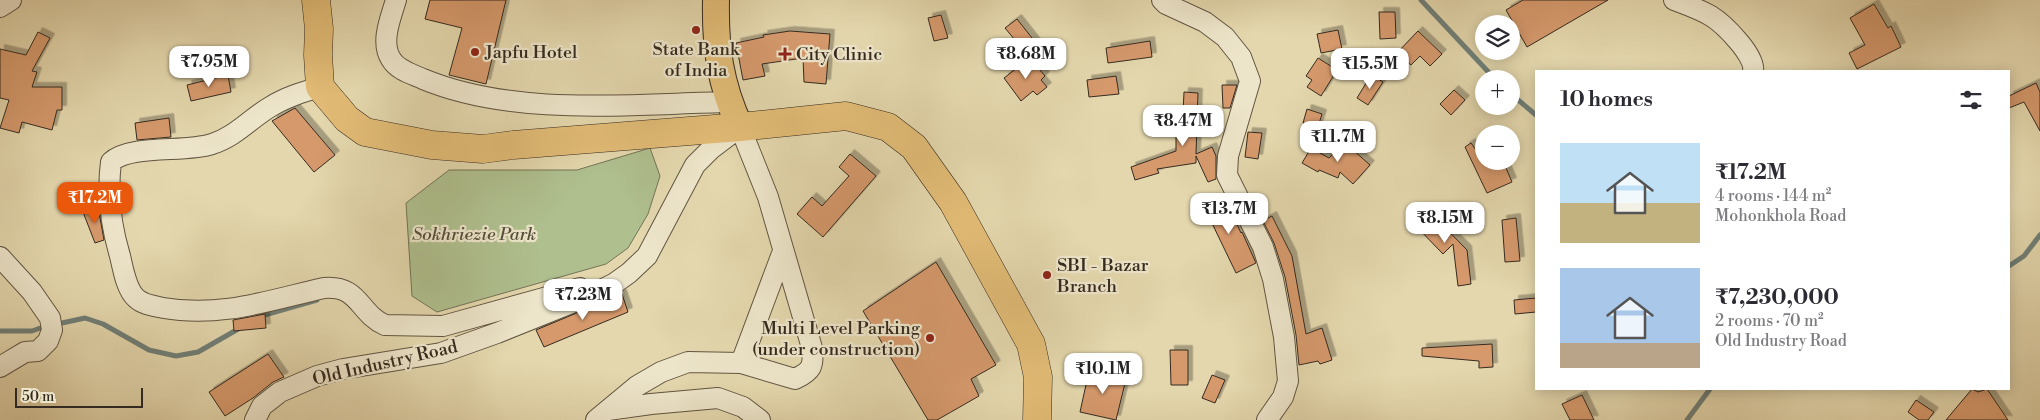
<!DOCTYPE html>
<meta charset="utf-8">
<style>
:root{--surface:#fff;--page:#f7f7f7;--text:#2b2b33;--muted:#7c7c81;--accent:#ea580c}
body{margin:0;font-family:"Libre Bodoni",serif;background:var(--page);color:var(--text);height:100vh;display:flex;flex-direction:column;font-size:19px;white-space:nowrap}
*{box-sizing:border-box;margin:0}
p{font-size:16px;color:var(--muted)}
.icon{flex:none;width:28px;height:28px;fill:none;stroke:currentColor;stroke-width:2;stroke-linecap:round;stroke-linejoin:round}
.map{position:relative;flex:1;overflow:hidden}
.sheet{position:absolute;left:1535px;top:70px;width:475px;height:320px;display:flex;flex-direction:column;background:var(--surface);border-radius:0px;box-shadow:0 2px 12px #0003}
.sheet>*{flex:none}
.controls{position:absolute;left:1475px;top:15px;display:grid;gap:10px}
.controls a{display:grid;place-items:center;width:45px;height:45px;border-radius:50%;background:var(--surface);box-shadow:0 2px 12px #0003;font-size:25px}
.scale{position:absolute;left:15px;bottom:12px;width:128px;box-sizing:border-box;padding-left:5px;border:2px solid #352a1f;border-top:0;font-size:14px;line-height:18px;white-space:nowrap;color:#352a1f;-webkit-text-stroke:4px #ede5ca;paint-order:stroke}
.price{position:absolute;translate:-50% -42px;padding:0 11px;border-radius:10px;background:#fff;color:#222;font-size:16px;line-height:32px;filter:drop-shadow(0 1px 2px #0008)}
.price::after{content:'';position:absolute;left:50%;top:30px;width:15px;height:11px;margin-left:-8px;background:inherit;clip-path:polygon(0 0,100% 0,50% 100%)}
.price.active{background:var(--accent);color:#fff}
ul{padding:0;list-style:none}
li{display:flex;align-items:center;gap:15px;height:125px;padding:0 25px}
li span{display:grid;place-items:center;flex:none;width:140px;height:100px;border-radius:0px;color:#555}
li>.icon{margin-inline-start:auto}
span .icon{width:60px;height:60px;fill:#fffc;stroke-width:1}
li b{font-size:21px}
h2{display:flex;justify-content:space-between;align-items:center;height:60px;padding:0 25px;font-size:21px}
.map>svg:first-child{display:block}
.green{fill:#afbf8e;stroke:#727456}
.lines{fill:none;stroke-linecap:round;stroke-linejoin:round}
.stream{stroke:#707f77;stroke-width:5}
.building{fill:#d5996c;stroke:#352a1f;filter:url(#shadow)}
.minor-casing{stroke:#615542;stroke-width:22}
.major-casing{stroke:#352a1f;stroke-width:28}
.highway-casing{stroke:#352a1f;stroke-width:29}
.minor{stroke:#ede5ca;stroke-width:20}
.major{stroke:#e2bc76;stroke-width:26}
.highway{stroke:#e2bc76;stroke-width:28}
.poi-dot{fill:#8f2418;stroke:#ede5ca;stroke-width:2}
.labels{text-anchor:middle;dominant-baseline:central;stroke-width:4.5;stroke-linejoin:round;paint-order:stroke}
.poi-label{font-size:18px;fill:#352a1f;stroke:#ede5ca;text-anchor:start}
.park-label{font-size:18px;font-style:italic;fill:#544f3b;stroke:#ede5ca}
.street-label{font-size:18px;fill:#352a1f;stroke:#ede5ca}
</style>
<div class="map">
<svg width="2040" height="420" viewBox="0 0 2040 420">
<defs>
<filter id="shadow"><feDropShadow dx="4.5" dy="-4.5" stdDeviation="0" flood-color="#0004"/></filter>
</defs>
<rect width="100%" height="100%" fill="#e4d7ad"/>
<filter id="stains"><feTurbulence type="fractalNoise" baseFrequency=".004" numOctaves="4"/><feColorMatrix values="0 0 0 0 .2 0 0 0 0 .09 0 0 0 0 .02 0 0 0 .5 -.17"/></filter>
<radialGradient id="worn" r=".72"><stop offset=".6" stop-color="#630" stop-opacity="0"/><stop offset="1" stop-color="#630" stop-opacity=".3"/></radialGradient>
<path class="green" d="M650 148 660 176 648 214 628 248 606 264 437 312 412 296 406 203 449 170H577Z"/>
<g class="lines">
<path class="stream" d="M1421 0 1495 79
M1511 94 1536 115
M2009 266 2024 256 2040 235
M261 316 317 300
M62 323 85 318 103 324 149 350 176 356 198 352 240 328
M0 331H32L46 326
M1687 420 1710 389"/>
</g>
<path class="building" d="M430 0H506L486 84 449 75 462 28 425 19Z
M1523 0H1608L1527 47 1506 10Z
M1874 4 1888 28 1891 26 1901 47 1857 69 1849 53 1865 45 1850 18Z
M1379 12H1395L1396 38 1380 39Z
M941 15 948 38 934 41 928 18Z
M1017 19 1036 43 1024 51 1005 28Z
M1338 30 1342 49 1321 53 1317 34Z
M790 31 830 34 826 84 804 82 803 58 762 64 765 76 743 80 736 43 764 37 763 35Z
M1418 31 1442 54 1430 66 1420 56 1411 65 1397 53Z
M38 32 50 38 32 71 37 72 32 87H62V110H57L52 130 22 122 19 133 0 128 9 100 0 98V49L26 55Z
M1150 41 1152 57 1108 63 1106 48Z
M1030 58 1045 76 1041 80 1047 87 1037 95 1033 91 1021 101 1004 78Z
M1318 58 1337 70 1321 96 1307 87 1312 80 1306 76Z
M228 75 231 92 191 101 187 85Z
M1371 75 1383 82 1368 105 1357 98Z
M1116 76 1119 94 1089 97 1087 80Z
M2036 83 2040 92V131L2024 102 2009 108V96Z
M1222 85H1237L1230 108H1223Z
M1454 90 1465 100 1451 115 1440 104Z
M1184 92 1198 93 1196 154 1212 147 1216 156V179L1208 182 1196 156V163L1157 169 1159 173 1135 180 1131 167 1176 151V133H1182Z
M295 108 335 155 314 172 272 121Z
M1307 109 1322 114 1318 127 1303 123Z
M169 118 171 137 137 140 135 123Z
M1248 132 1262 133 1258 159 1245 157Z
M1344 142 1370 165 1353 184 1340 172 1338 178 1319 170 1318 172 1302 163 1311 148 1329 158Z
M1471 143 1488 167 1503 161 1512 182 1487 193 1465 147Z
M850 154 876 176 823 237 797 214 812 197 822 206 849 176 839 167Z
M1221 198 1229 215 1232 214 1241 233 1242 232 1256 263 1236 273 1210 219 1206 220 1200 208Z
M98 207 104 240 95 243 83 212Z
M1426 208 1467 250 1471 284 1458 286 1453 244 1443 254 1412 222Z
M1272 216 1292 256 1306 334 1322 328 1332 360 1320 364 1318 361 1299 365 1296 335 1285 277 1274 243 1263 221Z
M1516 218 1520 261 1505 262 1502 220Z
M936 262 996 365 971 379 979 396 937 420H928L863 311Z
M622 294 628 312 544 347 536 330Z
M1536 298V312L1515 314 1514 300Z
M265 314 266 328 234 331 233 320Z
M1492 344 1493 367 1479 368V361L1422 356V348Z
M1170 350H1188V385H1171Z
M268 354 284 377 273 382 253 398 225 416 209 392Z
M1089 371 1126 379 1116 420 1080 412Z
M1212 375 1225 380 1215 403 1202 398Z
M1972 389 1978 392 1987 389 2008 420H1946Z
M1582 395 1594 420H1570L1562 404Z
M1916 400 1934 412 1928 420H1919L1908 412Z"/>
<g class="lines">
<defs>
<path id="minor" d="M396 0C391 17 380 42 391 59 397 70 412 74 423 79 515 117 630 104 728 102
M1162 0 1166 4 1205 22 1225 37 1241 57 1250 81 1228 156 1227 175 1263 247 1273 279 1284 337 1288 381 1283 397 1267 420
M1674 0C1687 5 1699 9 1711 16 1724 24 1756 56 1753 71
M0 7 11 0
M320 87C303 92 286 97 270 107 250 119 235 137 212 144 186 153 130 144 111 162 107 193 111 226 120 256 123 268 126 289 136 298 143 305 155 306 164 308 220 318 270 300 324 288 360 285 358 313 385 325L443 326 580 288
M0 257 32 292 50 318 52 330 48 341 38 351 25 352 0 367
M741 363 783 251
M608 410 651 404 718 398 743 407 760 420
M255 420 262 406 280 392 317 376 343 369 441 353 497 333 589 296 615 283 629 273 647 256 695 165 711 149 740 127 768 197 812 348C814 366 812 371 795 379L741 363 688 362 661 372 637 386 596 420"/>
<path id="major" d="M716 0C715 47 720 84 740 127"/>
<path id="highway" d="M316 0 319 29 318 55 320 87 347 119 365 132 432 145 483 149 513 145 740 127 846 116 888 127 914 147 953 202 1031 344 1038 377 1037 420"/>
</defs>
<use href="#minor" class="minor-casing"/>
<use href="#major" class="major-casing"/>
<use href="#highway" class="highway-casing"/>
<use href="#minor" class="minor"/>
<use href="#major" class="major"/>
<use href="#highway" class="highway"/>
</g>
<g class="poi-dot">
<circle cx="696" cy="30" r="5"/>
<circle cx="475" cy="52" r="5"/>
<path d="M782.5 46.5h5v5h5v5h-5v5h-5v-5h-5v-5h5z"/>
<circle cx="1047" cy="275" r="5"/>
<circle cx="930" cy="338" r="5"/>
</g>
<g class="labels">
<g class="poi-label">
<text x="696" y="49" text-anchor="middle">State Bank<tspan x="696" dy="21">of India</tspan></text>
<text x="485" y="52">Japfu Hotel</text>
<text x="796" y="54">City Clinic</text>
<text x="1057" y="265">SBI - Bazar<tspan x="1057" dy="21">Branch</tspan></text>
<text x="920" y="328" text-anchor="end">Multi Level Parking<tspan x="920" dy="21">(under construction)</tspan></text>
</g>
<g class="park-label">
<text x="474" y="234">Sokhriezie Park</text>
</g>
<g class="street-label">
<text transform="translate(385 363) rotate(-13)">Old Industry Road</text>
</g>
</g>
<rect width="100%" height="100%" filter="url(#stains)"/>
<rect width="100%" height="100%" fill="url(#worn)"/>
</svg>
<div class="controls">
<a><svg class="icon" aria-label="layers" viewBox="0 0 24 24"><path d="M12 4l9 5-9 5-9-5zM3 14l9 5 9-5"/></svg></a>
<a>+</a>
<a>−</a>
</div>
<div class="scale">50 m</div>
<b class="price" style="left:1026px;top:80px">₹8.68M</b>
<b class="price" style="left:209px;top:88px">₹7.95M</b>
<b class="price" style="left:1370px;top:90px">₹15.5M</b>
<b class="price" style="left:1183px;top:147px">₹8.47M</b>
<b class="price" style="left:1338px;top:163px">₹11.7M</b>
<b class="price active" style="left:95px;top:224px">₹17.2M</b>
<b class="price" style="left:1229px;top:235px">₹13.7M</b>
<b class="price" style="left:1445px;top:244px">₹8.15M</b>
<b class="price" style="left:583px;top:321px">₹7.23M</b>
<b class="price" style="left:1103px;top:395px">₹10.1M</b>
<section class="sheet">
<h2>10 homes<svg class="icon" aria-label="filters" viewBox="0 0 24 24"><path d="M4 7h16M4 17h16"/><circle cx="9" cy="7" r="2"/><circle cx="15" cy="17" r="2"/></svg></h2>
<ul>
<li><span style="background:linear-gradient(#bfe0f5 60%,#c2b280 0)"><svg class="icon" aria-label="home" viewBox="0 0 24 24"><path d="M3 11l9-7 9 7M6 9v11h12V9"/></svg></span><div><b>₹17.2M</b><p>4 rooms · 144 m²</p><p>Mohonkhola Road</p></div></li>
<li><span style="background:linear-gradient(#a9c7e8 75%,#b9a48a 0)"><svg class="icon" aria-label="home" viewBox="0 0 24 24"><path d="M3 11l9-7 9 7M6 9v11h12V9"/></svg></span><div><b>₹7,230,000</b><p>2 rooms · 70 m²</p><p>Old Industry Road</p></div></li>
</ul>
</section>
</div>
